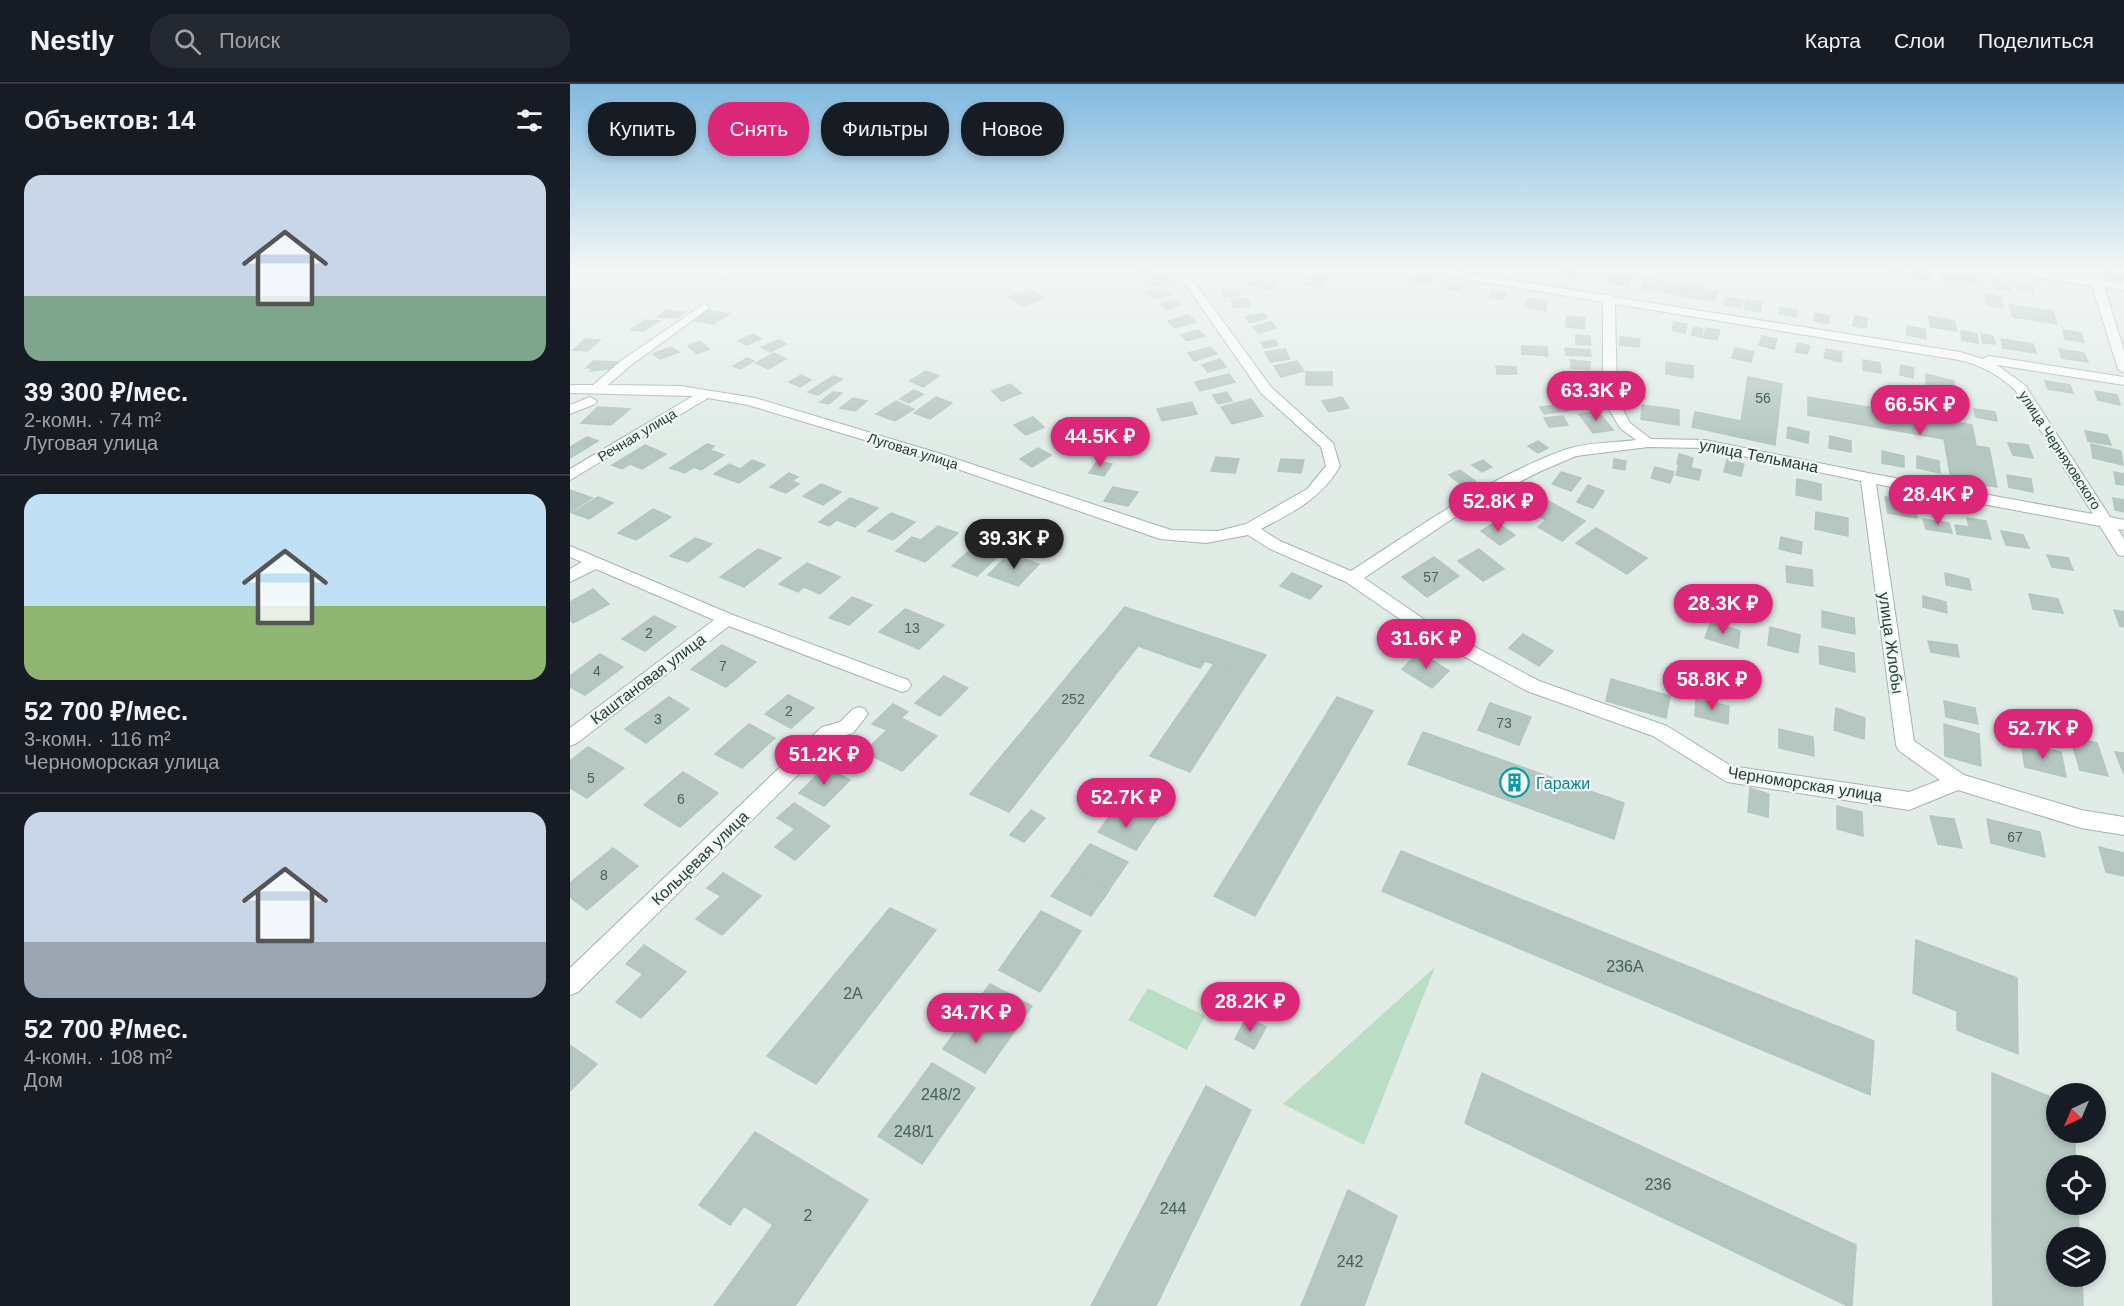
<!DOCTYPE html>
<html lang="ru">
<meta charset="utf-8">
<style>
:root{--surface:#171b24;--page:#242831;--text:#f1f3f6;--muted:#9ea1a6;--line:#363941;--accent:#db2777}
body{margin:0;font-family:Helvetica,sans-serif;background:var(--page);color:var(--text);height:100vh;display:flex;flex-direction:column;font-size:22px;white-space:nowrap}
*{box-sizing:border-box;margin:0}
p{font-size:20px;color:var(--muted)}
.icon{flex:none;width:33px;height:33px;fill:none;stroke:currentColor;stroke-width:2;stroke-linecap:round;stroke-linejoin:round}
.map{position:relative;flex:1;overflow:hidden}
.side{display:flex;flex-direction:column;background:var(--surface);width:570px}
.side>*{flex:none}
.top-card{position:absolute;left:18px;top:18px;width:570px;height:54px;display:flex;gap:12px}
.needle{width:39px;rotate:224deg}
.tools{position:absolute;left:1476px;top:999px;display:grid;gap:12px}
.tools a{display:grid;place-items:center;width:60px;height:60px;border-radius:50%;background:var(--surface);box-shadow:0 3px 9px #0003;font-size:30px}
.price{position:absolute;translate:-50% -51px;padding:0 14px;border-radius:21px;background:var(--accent);color:#fff;font-size:20px;line-height:39px;filter:drop-shadow(0 2px 3px #0008)}
.price::after{content:'';position:absolute;left:50%;top:36px;width:18px;height:14px;margin-left:-9px;background:inherit;clip-path:polygon(0 0,100% 0,50% 100%)}
.price.on{background:#222;color:#fff}
ul{padding:0;list-style:none}
li{display:grid;align-content:center;gap:12px;height:318px;padding:0 24px}
li+li{border-top:2px solid var(--line)}
li span{display:grid;place-items:center;height:186px;border-radius:18px;color:#555}
li>.icon{margin-inline-start:auto}
span .icon{width:108px;height:108px;fill:#fffc;stroke-width:1}
li b{font-size:26px}
h2{display:flex;justify-content:space-between;align-items:center;height:72px;padding:0 24px;font-size:26px}
.pill{padding:0 21px;border-radius:24px;background:var(--surface);box-shadow:0 3px 9px #0003;font-size:21px;line-height:54px}
.pill.on{background:var(--accent);color:#fff}
header{display:flex;align-items:center;gap:36px;box-sizing:border-box;height:84px;padding:0 30px;background:var(--surface);border-bottom:2px solid var(--line)}
header strong{font-size:28px}
nav{display:flex;gap:33px;margin-inline-start:auto;font-size:21px}
.search{width:420px;height:54px;background:var(--page);display:flex;align-items:center;gap:15px;box-sizing:border-box;padding:0 21px;border-radius:24px;color:var(--muted);font-size:22px}
main{display:flex;flex:1;min-height:0}
.map>svg:first-child{display:block}
.green{fill:#b9dec5}
.building{fill:#b6c7c1;stroke:#b3c6bf;stroke-width:1.5}
.lines{fill:none;stroke-linecap:round;stroke-linejoin:round}
.minor-casing{stroke:#a3b4af;stroke-width:2}
.minor{fill:#fff;fill-rule:evenodd}
.labels{text-anchor:middle;dominant-baseline:central;stroke-width:4.5;stroke-linejoin:round;paint-order:stroke}
.number-label{font-size:14px;fill:#46605a}
.far-street-label{font-size:14px;fill:#203d37;stroke:#f1f8f5}
.street-label{font-size:16px;fill:#203d37;stroke:#f1f8f5}
.culture-label{font-size:16px;fill:#0d838f;stroke:#f1f8f5;text-anchor:start}
.near-number-label{font-size:16px;fill:#46605a}
</style>
<header>
<strong>Nestly</strong>
<div class="search"><svg class="icon" aria-label="search" viewBox="0 0 24 24"><circle cx="10" cy="10" r="6"/><path d="M15 15l6 6"/></svg>Поиск</div>
<nav><a>Карта</a><a>Слои</a><a>Поделиться</a></nav>
</header>
<main>
<section class="side">
<h2>Объектов: 14<svg class="icon" aria-label="filters" viewBox="0 0 24 24"><path d="M4 7h16M4 17h16"/><circle cx="9" cy="7" r="2"/><circle cx="15" cy="17" r="2"/></svg></h2>
<ul>
<li><span style="background:linear-gradient(#c9d6e8 65%,#7fa58c 0)"><svg class="icon" aria-label="home" viewBox="0 0 24 24"><path d="M3 11l9-7 9 7M6 9v11h12V9"/></svg></span><div><b>39 300 ₽/мес.</b><p>2-комн. · 74 m²</p><p>Луговая улица</p></div></li>
<li><span style="background:linear-gradient(#bfe0f5 60%,#8fb573 0)"><svg class="icon" aria-label="home" viewBox="0 0 24 24"><path d="M3 11l9-7 9 7M6 9v11h12V9"/></svg></span><div><b>52 700 ₽/мес.</b><p>3-комн. · 116 m²</p><p>Черноморская улица</p></div></li>
<li><span style="background:linear-gradient(#c9d6e8 70%,#9aa5b1 0)"><svg class="icon" aria-label="home" viewBox="0 0 24 24"><path d="M3 11l9-7 9 7M6 9v11h12V9"/></svg></span><div><b>52 700 ₽/мес.</b><p>4-комн. · 108 m²</p><p>Дом</p></div></li>
</ul>
</section>
<div class="map">
<svg width="1554" height="1222" viewBox="0 0 1554 1222">
<rect width="100%" height="100%" fill="#e1ece7"/>
<path class="green" d="M865 883 794 1061 713 1020Z
M578 904 635 932 617 966 558 936Z"/>
<path class="building" d="M564 185H581L585 188 572 192Z
M988 185 1009 188 1008 194 987 191Z
M1319 185H1335L1336 193 1319 190Z
M1341 185 1359 186 1360 196 1342 193Z
M1533 186 1554 189V197L1536 194Z
M745 187 760 189 750 203 735 200Z
M1041 189 1060 192 1058 202 1039 199Z
M1370 189 1387 191 1388 198 1371 196Z
M593 191 600 197 585 202 577 195Z
M1393 191 1406 193 1407 200 1394 198Z
M842 193H860V199L842 198Z
M1075 193 1147 207 1144 218 1071 204Z
M1421 194 1436 196 1440 206 1425 204Z
M683 195 707 199 701 206 677 201Z
M879 198 893 200 890 206 876 205Z
M1446 198 1462 201 1464 209 1448 206Z
M593 203 601 210 585 215 578 208Z
M668 204 670 211 655 213 653 206Z
M460 205 474 214 453 222 439 213Z
M922 206 936 209 933 216 919 214Z
M1415 210 1431 213 1433 224 1417 221Z
M1156 213 1173 216 1171 224 1154 221Z
M677 214 680 222 664 224 661 216Z
M959 214 978 217 975 227 955 223Z
M603 215 610 221 597 226 590 220Z
M1176 215 1192 218 1190 228 1174 225Z
M1439 221 1483 227 1487 240 1443 233Z
M1210 223 1227 226 1226 233 1209 230Z
M96 226 115 228 107 234 88 233Z
M137 226 159 230 144 240 122 236Z
M693 229 698 234 680 239 675 233Z
M1245 229 1260 232 1258 240 1244 237Z
M618 231 626 238 605 244 598 237Z
M1285 231 1297 234 1296 244 1283 242Z
M997 232 1015 234 1014 245 996 243Z
M1358 232 1384 237 1387 247 1361 243Z
M75 236 89 237 74 247 60 246Z
M701 238 706 244 688 249 683 243Z
M1104 238 1117 240 1115 249 1102 246Z
M1337 242 1355 245 1356 255 1337 251Z
M1124 243 1133 245 1131 253 1121 251Z
M1136 244 1150 246 1147 256 1133 254Z
M628 246 635 252 617 257 611 251Z
M1493 246 1511 249 1514 258 1495 255Z
M1391 247 1407 250 1408 259 1392 256Z
M183 250 191 255 177 261 168 257Z
M1411 250 1423 252 1425 260 1413 259Z
M1006 251 1020 252 1021 261 1006 260Z
M1192 252 1207 255 1204 265 1189 261Z
M1050 253 1070 255 1069 263 1050 261Z
M15 255 30 256 18 267 3 266Z
M1431 255 1463 260 1466 269 1433 264Z
M208 256 216 260 200 268 192 263Z
M705 256 708 261 694 264 691 258Z
M130 257 139 265 127 270 118 262Z
M1228 259 1240 262 1237 270 1225 268Z
M952 262 977 263 978 272 952 270Z
M101 263 109 268 90 275 83 270Z
M640 263 647 270 624 277 618 269Z
M995 264 1020 266 1021 272 996 271Z
M1165 264 1184 268 1181 278 1162 274Z
M715 265 720 275 700 278 695 268Z
M1256 265 1272 268 1271 278 1254 274Z
M1489 265 1514 269 1518 278 1492 274Z
M204 269 216 275 198 285 186 279Z
M177 274 184 277 170 285 163 282Z
M650 275 656 283 638 288 632 281Z
M1001 276 1020 278V285L1001 284Z
M1293 276 1310 279 1311 289 1293 286Z
M23 277 47 278 39 285 20 287 23 284H16Z
M727 277 734 287 711 293 704 282Z
M1096 278 1123 282V294L1096 290Z
M1331 281 1344 284 1343 294 1330 291Z
M926 282 946 283 947 290H927Z
M356 287 369 292 353 303 340 297Z
M736 288H762V301H736Z
M659 290 665 298 630 307 625 298Z
M1356 290 1384 297 1385 312 1356 306Z
M231 291 241 296 230 303 219 298Z
M263 292 272 295 248 311 238 308Z
M1178 293 1212 300 1205 361 1122 343 1125 328 1171 337Z
M1475 297 1500 301 1503 309 1478 305Z
M440 300 451 309 432 317 422 307Z
M1051 301H1071L1075 315 1055 314Z
M344 306 353 310 339 319 330 315Z
M1003 306H1023L1026 314 1005 315Z
M1525 307 1547 311 1550 321 1528 316Z
M263 308 272 309 259 320 250 318Z
M657 308 662 317 648 320 643 311Z
M366 313 382 319 360 335 344 329Z
M772 313 779 324 759 328 752 317Z
M1238 313 1402 341 1406 362 1419 364 1427 403 1381 395 1374 355 1238 331Z
M283 314 297 317 285 327 270 324Z
M681 315 693 332 662 340 651 323Z
M326 317 344 325 325 337 306 330Z
M622 318 627 330 592 337 587 325Z
M1000 319 1004 326 974 330 970 323Z
M1072 321 1109 326V341L1071 335Z
M28 323 60 325 41 341 11 339Z
M1404 325 1425 328 1427 337 1406 333Z
M1028 327 1043 346 1023 349 1009 330Z
M993 332 998 341 979 343 974 334Z
M463 333 474 343 456 351 444 341Z
M1218 343 1239 348 1238 359 1217 354Z
M1515 347 1537 351 1541 361 1518 357Z
M1260 352 1281 357V368L1259 364Z
M17 353 28 357 0 374V363Z
M968 357 978 364 968 369 958 362Z
M1438 359 1458 361 1463 374 1443 371Z
M137 360 144 362 140 366 154 371 131 386 124 383 115 389 100 384Z
M1521 360 1551 367 1553 381 1523 374Z
M75 361 96 370 72 385 60 380 52 385 42 381Z
M468 364 481 371 462 383 450 375Z
M1312 367 1334 372V383L1312 379Z
M1109 370 1123 374 1121 383 1107 380Z
M1347 372 1369 377 1370 389 1347 384Z
M646 373 669 375 665 389 641 387Z
M711 375 734 376 731 389 708 387Z
M1044 375 1056 377 1055 386 1043 384Z
M182 376 195 381 169 399 144 390 159 380 170 385Z
M913 376 922 383 912 388 902 381Z
M1157 376 1174 380 1171 392 1154 388Z
M527 377 542 380 534 392 519 389Z
M1109 381 1131 386 1129 396 1106 391Z
M1085 383 1104 388 1100 399 1081 394Z
M890 386 905 397 894 403 879 391Z
M991 388 1011 394 1001 407 982 400Z
M1544 388 1554 390V401L1546 400Z
M219 389 228 393 222 397 229 400 216 409 200 403Z
M1437 391 1461 395 1463 408 1439 403Z
M1227 395 1251 400V416L1226 411Z
M251 400 271 408 253 421 233 412Z
M1018 401 1034 407 1023 424 1007 418Z
M543 403 568 408 558 422 534 417Z
M0 406 22 414 0 428Z
M28 413 43 419 19 435 2 429Z
M971 413 1015 437 992 457 968 443 976 436 956 425Z
M1315 413 1344 418 1347 434 1318 429Z
M280 414 308 424 285 443 267 436 259 442 249 438Z
M1543 414 1554 416V428L1545 426Z
M83 425 101 433 66 456 48 449Z
M1246 428 1278 434V452L1245 445Z
M321 429 345 438 323 456 298 447Z
M1397 434 1416 437 1421 455 1387 450 1385 441 1399 443Z
M1353 435 1379 439 1382 449 1356 445Z
M926 438 945 451 930 461 911 447Z
M368 442 388 449 355 478 326 467 342 453 351 456Z
M1026 444 1077 474 1057 490 1006 459Z
M1431 447 1453 451 1459 464 1436 461Z
M1211 453 1232 458 1231 470 1209 465Z
M125 454 142 460 118 478 100 472Z
M410 457 434 466 407 492 382 482Z
M188 465 211 474 174 503 150 493Z
M909 465 934 485 913 497 888 477Z
M439 470 469 480 448 502 418 491Z
M1477 471 1498 474 1503 486 1482 483Z
M864 473 889 492 857 513 832 493Z
M237 479 270 493 250 510 234 503 228 508 209 500Z
M1216 482 1242 486 1243 502 1217 498Z
M722 489 752 502 740 515 710 502Z
M1375 489 1399 495 1401 506 1376 501Z
M23 505 39 520 3 539 0 536V518Z
M1459 510 1488 515 1493 529 1463 525Z
M1353 512 1376 518 1377 529 1353 523Z
M282 513 302 521 279 541 259 534Z
M555 523 696 571 681 593 635 577 630 584 568 562 546 590 510 577Z
M335 525 374 541 349 565 309 548Z
M1544 526 1554 528V543L1550 542Z
M1252 527 1284 534 1285 550 1252 543Z
M84 532 106 543 75 567 52 555Z
M1141 537 1170 547 1168 564 1135 554Z
M1200 543 1230 551 1228 569 1198 561Z
M953 550 983 567 969 582 939 564Z
M1358 557 1387 561 1389 573 1361 568Z
M152 561 186 578 156 603 121 585Z
M1249 562 1284 569 1285 588 1250 580Z
M849 568 879 587 862 604 832 585Z
M30 570 53 583 15 611 0 603V592Z
M510 577 546 590 497 654 459 639Z
M644 580 681 593 620 688 580 672Z
M374 592 398 604 370 632 345 619Z
M1041 595 1100 612 1096 634 1036 617Z
M218 611 244 624 221 644 195 630Z
M99 613 119 625 76 659 55 645Z
M767 613 803 627 685 832 644 812Z
M1126 615 1159 622 1158 640 1125 632Z
M1374 617 1405 624 1408 640 1376 633Z
M920 619 961 633 949 661 908 646Z
M323 620 338 628 331 634 367 652 332 687 294 668 317 646 302 640Z
M1266 624 1295 634 1294 655 1264 646Z
M459 639 497 654 439 728 400 710Z
M179 640 205 654 172 684 145 670Z
M1374 640 1409 650 1411 682 1375 672Z
M1209 645 1243 653 1244 672 1209 664Z
M853 648 1054 719 1044 755 838 680Z
M1500 653 1527 659 1538 692 1510 686Z
M1451 659 1491 668 1496 693 1455 683Z
M18 663 54 684 17 714 0 704V677Z
M1545 668 1554 669V690Z
M255 683 280 696 254 722 229 709Z
M113 688 148 709 110 743 74 721Z
M562 701 600 717 583 741 545 724Z
M1180 704 1199 710 1198 733 1178 728Z
M224 719 260 742 225 776 205 763 225 745 207 734Z
M1267 722 1292 728 1293 752 1267 745Z
M545 725 583 741 566 766 528 748Z
M461 726 475 734 454 758 440 751Z
M1360 732 1384 735 1392 764 1368 760Z
M1417 735 1470 748 1475 773 1421 759Z
M520 760 558 778 540 804 501 785Z
M1529 763 1554 769V792L1536 788Z
M43 764 68 782 17 826 0 813V799Z
M831 767 1304 957 1300 1011 812 807Z
M501 786 540 805 521 832 481 812Z
M153 789 191 812 152 851 126 835 151 812 137 804Z
M320 824 366 846 246 1000 197 972Z
M471 827 511 847 491 877 450 856Z
M450 856 491 877 470 908 429 886Z
M1346 856 1447 894 1448 970 1387 946V927L1343 909Z
M74 861 116 888 71 934 46 918 73 890 56 880Z
M420 900 462 922 439 955 397 931Z
M397 931 439 955 415 989 373 965Z
M677 933 696 943 684 965 665 955Z
M0 961 27 980 0 1007Z
M362 979 405 1004 379 1041 336 1015Z
M912 989 1286 1161 1282 1222H1278L895 1039Z
M1422 989 1486 1015V1048H1504L1506 1082H1486V1120H1508L1509 1154H1486V1165L1422 1136Z
M636 1002 681 1026 586 1222H521Z
M336 1015 379 1041 352 1080 308 1052Z
M185 1048 298 1116 225 1222H144L203 1141 174 1122 160 1141 129 1121Z
M778 1106 827 1132 794 1222H731Z
M1422 1136 1486 1165V1192H1512L1513 1222H1423Z"/>
<g class="lines">
<defs>
<path id="minor" d="M155 185H166L157 193H149L147 191Z
M605 185H615L701 303 763 359 770 382C752 414 722 429 691 445L710 457 781 487C850 442 919 393 997 365 1018 358 1044 359 1066 356L1050 344 1033 315V218L852 188 847 185H869L1035 211 1039 210 1044 213 1390 268 1413 275 1419 272 1554 293V301L1427 281 1455 301 1540 433 1554 436V446L1548 445 1554 455V472L1548 471 1530 442 1306 400 1344 657 1394 691 1511 726 1554 733V751L1511 744 1388 706 1339 726 1157 698 1083 652 957 607 846 546 776 498 700 465 678 451 636 459 590 455 361 376 178 321 138 314 0 396V385L123 312 0 309V301H23L52 276 134 220 140 223 138 225 60 282 38 301 111 302 185 314 371 370 601 446 648 447 676 440 737 405 756 382 751 363 691 309ZM1045 220 1389 276C1411 281 1429 291 1445 306L1523 430 1298 389 1135 356 1081 355 1060 339 1047 315ZM1078 363 1135 364 1291 397 1326 661 1328 666 1370 696 1339 708 1161 682 1097 642 969 597 858 538 794 494 900 423 971 387 1006 372Z
M1425 185H1449L1554 200V206L1534 203 1554 266V289L1548 285 1522 202 1430 188Z
M20 313 27 317 25 320 0 330V321Z
M0 462 163 531 338 596 341 601 338 606 332 608 159 542 7 659 0 662V644L144 536 26 485 0 498V485L12 478 0 473Z
M289 623 295 625 298 630 283 649 265 654 8 908 0 911V884L252 643 270 638 283 625Z"/>
</defs>
<use href="#minor" class="minor-casing"/>
<use href="#minor" class="minor"/>
</g>
<linearGradient id="sky" x2="0" y2="1"><stop stop-color="#81bae0"/><stop offset="0.52" stop-color="#f2f6f4"/><stop offset="1" stop-color="#f2f6f4" stop-opacity="0"/></linearGradient>
<rect width="1554" height="356" fill="url(#sky)"/>
<defs>
<symbol id="building-ring" viewBox="-11 -11 22 22"><circle r="9.5" fill="#f1f8f5" stroke="#0f9aa8" stroke-width="1.5"/><path d="M-4-6H4V6H1V3H-1V6H-4ZM-2.5-4.3h1.7v1.8h-1.7ZM.8-4.3h1.7v1.8H.8ZM-2.5-1h1.7V.8h-1.7ZM.8-1h1.7V.8H.8Z" fill="#0f9aa8"/></symbol>
</defs>
<g fill-rule="evenodd">
<use href="#building-ring" x="928" y="682" width="33" height="33"/>
</g>
<g class="labels">
<g class="number-label">
<text x="1193" y="314">56</text>
<text x="861" y="493">57</text>
<text x="342" y="544">13</text>
<text x="79" y="549">2</text>
<text x="153" y="582">7</text>
<text x="27" y="587">4</text>
<text x="503" y="615">252</text>
<text x="219" y="627">2</text>
<text x="88" y="635">3</text>
<text x="934" y="639">73</text>
<text x="21" y="694">5</text>
<text x="111" y="715">6</text>
<text x="1445" y="753">67</text>
<text x="34" y="791">8</text>
</g>
<g class="far-street-label">
<text transform="translate(67 351) rotate(-31)">Речная улица</text>
<text transform="translate(1490 366) rotate(57)">улица Черняховского</text>
<text transform="translate(343 367) rotate(17)">Луговая улица</text>
</g>
<g class="street-label">
<text transform="translate(1189 372) rotate(11)">улица Тельмана</text>
<text transform="translate(1321 559) rotate(82)">улица Жлобы</text>
<text transform="translate(78 595) rotate(-37)">Каштановая улица</text>
<text transform="translate(1235 700) rotate(9)">Черноморская улица</text>
<text transform="translate(130 774) rotate(-44)">Кольцевая улица</text>
</g>
<g class="culture-label">
<text x="966" y="699">Гаражи</text>
</g>
<g class="near-number-label">
<text x="1055" y="882">236А</text>
<text x="283" y="909">2А</text>
<text x="371" y="1010">248/2</text>
<text x="344" y="1047">248/1</text>
<text x="1088" y="1100">236</text>
<text x="603" y="1124">244</text>
<text x="238" y="1131">2</text>
<text x="780" y="1177">242</text>
</g>
</g>
</svg>
<div class="tools">
<a><svg class="needle" viewBox="-14 -14 28 28"><path d="M0-13l5 13h-10z" fill="#e53935"/><path d="M0 13l5-13h-10z" fill="#9ea1a6"/></svg></a>
<a><svg class="icon" aria-label="locate" viewBox="0 0 24 24"><circle cx="12" cy="12" r="6"/><path d="M12 2v4M12 18v4M2 12h4M18 12h4"/></svg></a>
<a><svg class="icon" aria-label="layers" viewBox="0 0 24 24"><path d="M12 4l9 5-9 5-9-5zM3 14l9 5 9-5"/></svg></a>
</div>
<b class="price" style="left:1026px;top:338px">63.3K ₽</b>
<b class="price" style="left:1350px;top:352px">66.5K ₽</b>
<b class="price" style="left:530px;top:384px">44.5K ₽</b>
<b class="price" style="left:1368px;top:442px">28.4K ₽</b>
<b class="price" style="left:928px;top:449px">52.8K ₽</b>
<b class="price on" style="left:444px;top:486px">39.3K ₽</b>
<b class="price" style="left:1153px;top:551px">28.3K ₽</b>
<b class="price" style="left:856px;top:586px">31.6K ₽</b>
<b class="price" style="left:1142px;top:627px">58.8K ₽</b>
<b class="price" style="left:1473px;top:676px">52.7K ₽</b>
<b class="price" style="left:254px;top:702px">51.2K ₽</b>
<b class="price" style="left:556px;top:745px">52.7K ₽</b>
<b class="price" style="left:680px;top:949px">28.2K ₽</b>
<b class="price" style="left:406px;top:960px">34.7K ₽</b>
<div class="top-card">
<a class="pill">Купить</a>
<a class="pill on">Снять</a>
<a class="pill">Фильтры</a>
<a class="pill">Новое</a>
</div>
</div>
</main>
